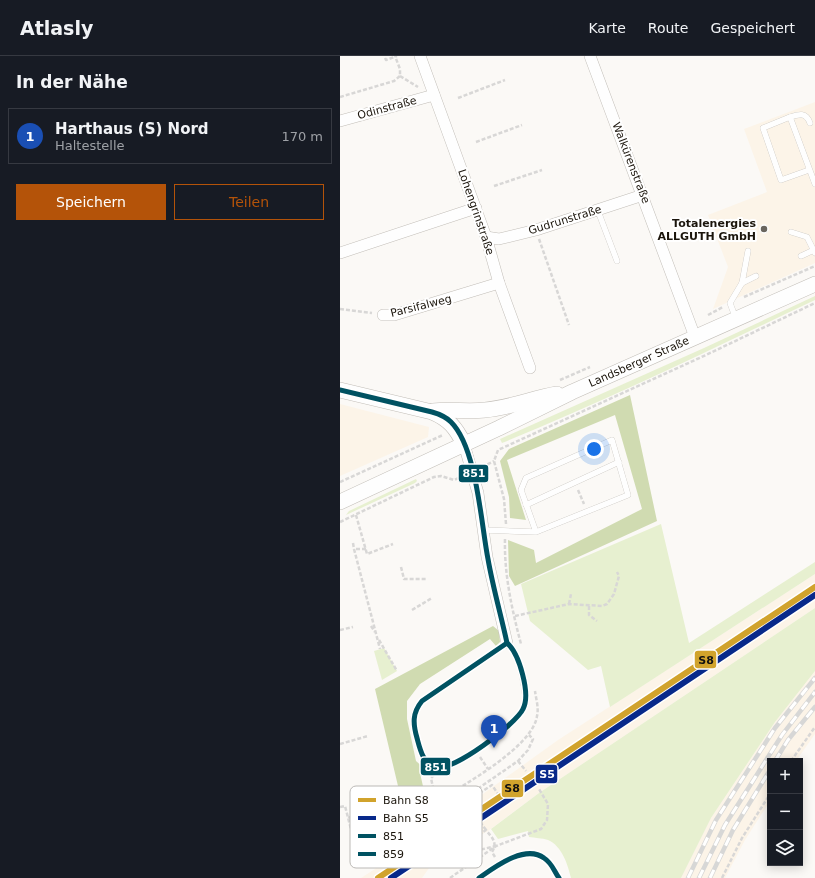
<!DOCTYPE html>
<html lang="de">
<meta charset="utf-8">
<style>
:root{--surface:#171b24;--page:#20242c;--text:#f1f3f6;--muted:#9ea1a6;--line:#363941;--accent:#b45309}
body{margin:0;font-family:"DejaVu Sans",sans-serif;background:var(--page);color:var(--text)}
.controls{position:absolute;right:12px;bottom:12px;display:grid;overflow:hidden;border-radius:0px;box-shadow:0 2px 10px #0003}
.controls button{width:36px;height:36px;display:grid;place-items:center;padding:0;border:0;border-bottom:1px solid var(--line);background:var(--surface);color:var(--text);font:20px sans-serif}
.you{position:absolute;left:254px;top:393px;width:14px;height:14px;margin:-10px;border:3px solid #fff;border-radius:50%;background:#1a73e8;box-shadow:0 0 0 6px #1a73e833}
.badge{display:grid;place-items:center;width:26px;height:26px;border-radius:50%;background:var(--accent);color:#fff;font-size:13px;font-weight:700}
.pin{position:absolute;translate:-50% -33px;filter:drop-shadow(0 1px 2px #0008)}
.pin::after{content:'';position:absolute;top:21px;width:14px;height:12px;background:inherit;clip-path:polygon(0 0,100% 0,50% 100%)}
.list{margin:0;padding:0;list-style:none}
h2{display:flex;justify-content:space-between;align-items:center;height:52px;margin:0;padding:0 16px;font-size:17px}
h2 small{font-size:13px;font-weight:400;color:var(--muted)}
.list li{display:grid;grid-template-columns:26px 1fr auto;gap:12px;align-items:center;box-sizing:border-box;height:56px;margin:0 8px 8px;padding:0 8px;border:1px solid var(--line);border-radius:0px}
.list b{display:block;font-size:15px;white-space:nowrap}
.list p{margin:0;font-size:13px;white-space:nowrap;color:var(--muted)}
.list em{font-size:13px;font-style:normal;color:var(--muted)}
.actions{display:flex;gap:8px;padding:12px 16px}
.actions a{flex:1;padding:9px 0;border:1px solid var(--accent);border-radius:0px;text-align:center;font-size:14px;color:var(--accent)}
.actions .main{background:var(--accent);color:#fff}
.icon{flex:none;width:22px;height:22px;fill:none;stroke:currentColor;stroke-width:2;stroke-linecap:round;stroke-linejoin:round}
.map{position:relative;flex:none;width:475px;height:822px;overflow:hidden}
header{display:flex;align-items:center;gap:24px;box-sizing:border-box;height:56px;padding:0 20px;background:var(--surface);border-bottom:1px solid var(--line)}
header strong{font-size:19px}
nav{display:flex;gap:22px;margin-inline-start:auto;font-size:14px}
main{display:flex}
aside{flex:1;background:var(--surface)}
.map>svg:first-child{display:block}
.built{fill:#fcf4e8}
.green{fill:#e7f0d0}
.forest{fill:#d0dbb1}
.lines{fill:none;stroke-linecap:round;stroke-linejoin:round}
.lane-casing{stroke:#c2beb8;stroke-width:6}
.street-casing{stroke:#c2beb8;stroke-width:12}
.secondary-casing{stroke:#c2beb8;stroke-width:16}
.path{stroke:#d8d7d6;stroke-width:2.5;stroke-dasharray:4 2;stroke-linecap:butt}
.lane{stroke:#fefefe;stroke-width:5.5}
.street{stroke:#fefefe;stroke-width:11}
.secondary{stroke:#fefefe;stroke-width:15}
.rail-casing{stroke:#d7d7d6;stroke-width:4.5}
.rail{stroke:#fff;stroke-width:3;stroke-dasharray:9;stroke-linecap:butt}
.bus-1-casing{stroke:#fff;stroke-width:8}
.bus-2-casing{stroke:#fff;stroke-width:8}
.bus-1{stroke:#005262;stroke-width:5}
.bus-2{stroke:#005262;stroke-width:5}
.rail-1-casing{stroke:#fff;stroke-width:9}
.rail-2-casing{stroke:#fff;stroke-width:9}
.rail-1{stroke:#d1a32c;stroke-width:6}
.rail-2{stroke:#08298a;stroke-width:6}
.poi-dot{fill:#69655e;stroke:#fff;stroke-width:1.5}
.labels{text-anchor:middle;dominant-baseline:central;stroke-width:4;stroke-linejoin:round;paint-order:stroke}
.street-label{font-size:11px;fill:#1b150c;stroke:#fff}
.poi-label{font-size:11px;font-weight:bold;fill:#1b150c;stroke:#fff;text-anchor:end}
.key{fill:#fff;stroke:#bbb9b6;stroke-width:1}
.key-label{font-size:11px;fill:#1b150c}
.line-badge{stroke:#fff;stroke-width:1.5}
.badge-label{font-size:11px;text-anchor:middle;font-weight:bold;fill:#fff}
.pale-badge-label{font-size:11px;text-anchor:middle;font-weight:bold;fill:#111}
</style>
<header>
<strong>Atlasly</strong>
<nav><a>Karte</a><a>Route</a><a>Gespeichert</a></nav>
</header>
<main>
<aside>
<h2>In der Nähe<small></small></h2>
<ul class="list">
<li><span class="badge" style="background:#1a4fb4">1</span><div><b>Harthaus (S) Nord</b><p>Haltestelle</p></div><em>170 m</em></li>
</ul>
<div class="actions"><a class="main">Speichern</a><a>Teilen</a></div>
</aside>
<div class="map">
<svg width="475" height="822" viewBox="0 0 475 822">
<rect width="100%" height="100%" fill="#fbf9f6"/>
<g class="built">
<path d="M475 46V207L373 253 388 211 368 159 427 136 404 73Z"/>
<path d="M0 348 89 371 88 381 0 420Z"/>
<path d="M475 518V552L199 737 148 775 94 805 82 822H21L72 789 218 684Z"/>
<path d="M475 615V678L456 705H430V745L405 784 385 822H341L371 762 435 666Z"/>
</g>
<g class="green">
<path d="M475 240V244C372 293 268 344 162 387L160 383 364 292Z"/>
<path d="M76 423 77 425 75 427 6 459 9 455Z"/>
<path d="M321 468 349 587 475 506V518L270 651 261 610 248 614 190 565 181 528Z"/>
<path d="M475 552V615L435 666 371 762 341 822H231C228 809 222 790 208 784 202 782 195 782 189 781L188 775 158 783 151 773 199 737Z"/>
<path d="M44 592 57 615 42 624 34 595Z"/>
</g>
<g class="forest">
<path d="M290 339 317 465 175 530 169 520 168 484 194 494 196 507 302 453 275 359 167 404 186 464 170 462 169 441 160 405 169 393Z"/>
<path d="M153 570 159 575 160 586 156 590 150 583 80 628 67 645V663L76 705 87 715 80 717 87 748 95 746 99 755 76 772 78 779 72 789 35 633Z"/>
</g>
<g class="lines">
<g class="lane-casing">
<g id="lane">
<path d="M450 61C459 58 466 56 470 67"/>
<path d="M469 114 441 124 423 72 450 61 475 128"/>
<path d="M258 155 277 205"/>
<path d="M451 176 467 181 475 197"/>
<path d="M461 200 474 194"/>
<path d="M402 227 416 220"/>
<path d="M396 263 390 247 402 227 408 195"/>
<path d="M186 449 279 406"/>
<path d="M144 474 196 476 288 439 272 384 186 422 181 434 196 476"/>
<path d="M167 587C169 589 172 591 173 593 180 603 188 642 184 652 179 666 111 715 98 712 82 708 80 692 76 679 72 665 72 656 82 645Z"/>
<path d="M139 822C157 810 192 783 211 808 214 812 216 818 219 822"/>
</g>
</g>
<g class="street-casing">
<g id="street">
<path d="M80 0 146 181 159 227 190 312"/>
<path d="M250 0 355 281"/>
<path d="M0 65 94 39"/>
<path d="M146 181 159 183 196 174 303 139"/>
<path d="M0 197 136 152"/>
<path d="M43 259H54L159 227"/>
<path d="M124 388 138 437 147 501 167 587"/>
</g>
</g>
<g class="secondary-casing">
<g id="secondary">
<path d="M0 334 92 356C109 363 116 372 124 388"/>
<path d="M93 355C111 353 128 356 145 354 170 352 193 342 217 338"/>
<path d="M0 446 159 372 232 336 475 228"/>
</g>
</g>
<g class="path">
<path d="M45 2 46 4 57 0"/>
<path d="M60 20 78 31"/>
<path d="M0 41 54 25 60 20V13L55 0"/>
<path d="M118 42 165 24"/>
<path d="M136 86 182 69"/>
<path d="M154 130 202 114"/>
<path d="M199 183 229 269"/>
<path d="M404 241 475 210"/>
<path d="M0 253 32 257"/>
<path d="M368 259 383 251"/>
<path d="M220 324 250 311"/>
<path d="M142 411 154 405"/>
<path d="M0 426 103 379"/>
<path d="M238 434 244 448"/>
<path d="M16 459 27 498 53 488"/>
<path d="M0 466 94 421 101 420 114 424 123 420"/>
<path d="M166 468 164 443 154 405 158 394 366 299 475 247"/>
<path d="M165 483C164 518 172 554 181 588"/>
<path d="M13 487 14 493"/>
<path d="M26 493H14L40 593"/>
<path d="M61 511 64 523H87"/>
<path d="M229 548 231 538"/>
<path d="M249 550V559L257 565"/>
<path d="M72 554 92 542"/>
<path d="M175 560 229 548 262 550 267 548 274 538 279 520 277 516"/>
<path d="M31 570 35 576"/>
<path d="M0 574 13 571"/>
<path d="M39 584 57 615"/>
<path d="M0 688 28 680"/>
<path d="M140 701 148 713"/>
<path d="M178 705 186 715"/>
<path d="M451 705 475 671"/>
<path d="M94 719 91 722 96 746C122 730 193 691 197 660 199 652 196 643 195 635"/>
<path d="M124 729 132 742 152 729 158 738"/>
<path d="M96 746 102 757"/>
<path d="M0 751 5 750 14 785 21 784"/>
<path d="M134 755 127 746 80 777 78 774 178 705 188 694 193 683 189 679"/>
<path d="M8 761 16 763 35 759 38 773"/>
<path d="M16 763 21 784 27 787 53 781 48 760"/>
<path d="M140 766 146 774"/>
<path d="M155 801 152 796C158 786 152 782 146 774L98 805 102 811 139 794 156 790"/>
<path d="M110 822 156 790 201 773 207 764 208 748 199 733"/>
<path d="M382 822 402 782 430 738"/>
</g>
<use href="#lane" class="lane"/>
<use href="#street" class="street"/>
<use href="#secondary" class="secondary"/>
<g class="rail-casing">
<g id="rail">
<path d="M435 705 448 684 475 651"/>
<path d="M348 822 376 764 435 672 475 622"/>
<path d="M359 822 385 769 442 679 475 636"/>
<path d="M370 822 393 774 430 714"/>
</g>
</g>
<use href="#rail" class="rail"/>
<g class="bus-1-casing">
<g id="bus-1">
<path d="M0 334 92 356C99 358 106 361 111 366 137 392 141 468 148 503 153 532 161 559 167 587"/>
<path d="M167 587C179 597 191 638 183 653 176 668 113 716 96 711 83 708 80 693 77 682 73 668 72 657 82 645Z"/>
</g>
</g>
<g class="bus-2-casing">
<path id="bus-2" d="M139 822C155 811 185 788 204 802 212 807 214 815 219 822"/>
</g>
<use href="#bus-1" class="bus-1"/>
<use href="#bus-2" class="bus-2"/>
<g class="rail-1-casing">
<path id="rail-1" d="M38 822 475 531"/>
</g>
<g class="rail-2-casing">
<path id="rail-2" d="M51 822 475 539"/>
</g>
<use href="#rail-1" class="rail-1"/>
<use href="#rail-2" class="rail-2"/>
</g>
<circle class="poi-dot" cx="424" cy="173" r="4"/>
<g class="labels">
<g class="street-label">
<text transform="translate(47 52) rotate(-15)">Odinstraße</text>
<text transform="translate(291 107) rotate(69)">Walkürenstraße</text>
<text transform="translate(136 156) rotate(71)">Lohengrinstraße</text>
<text transform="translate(225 164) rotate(-17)">Gudrunstraße</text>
<text transform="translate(81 250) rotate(-14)">Parsifalweg</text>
<text transform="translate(299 306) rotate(-24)">Landsberger Straße</text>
</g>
<g class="poi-label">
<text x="416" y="167">Totalenergies<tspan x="416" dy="13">ALLGUTH GmbH</tspan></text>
</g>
</g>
<rect x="10" y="730" width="132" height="82" rx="6" class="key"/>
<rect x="18" y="742" width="18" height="4" fill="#d1a32c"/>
<rect x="18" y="760" width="18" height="4" fill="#08298a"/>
<rect x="18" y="778" width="18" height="4" fill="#005262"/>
<rect x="18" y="796" width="18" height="4" fill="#005262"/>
<g class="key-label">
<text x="43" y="748">Bahn S8</text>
<text x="43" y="766">Bahn S5</text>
<text x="43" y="784">851</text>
<text x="43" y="802">859</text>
</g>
<g class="line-badge">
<rect x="118" y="408" width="31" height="19" rx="4" fill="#005262"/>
<rect x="354" y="594" width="23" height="19" rx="4" fill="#d1a32c"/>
<rect x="80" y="701" width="31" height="19" rx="4" fill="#005262"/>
<rect x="195" y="708" width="23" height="20" rx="4" fill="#08298a"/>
<rect x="161" y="723" width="23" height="19" rx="4" fill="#d1a32c"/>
</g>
<g class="badge-label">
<text x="134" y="421">851</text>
<text x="96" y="715">851</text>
<text x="207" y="722">S5</text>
</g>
<g class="pale-badge-label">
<text x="366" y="608">S8</text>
<text x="172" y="736">S8</text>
</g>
</svg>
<div class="controls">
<button>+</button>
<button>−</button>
<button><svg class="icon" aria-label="layers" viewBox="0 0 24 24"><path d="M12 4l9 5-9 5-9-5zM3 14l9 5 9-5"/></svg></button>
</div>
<div class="you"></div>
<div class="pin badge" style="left:154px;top:692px;background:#1a4fb4">1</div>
</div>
</main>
